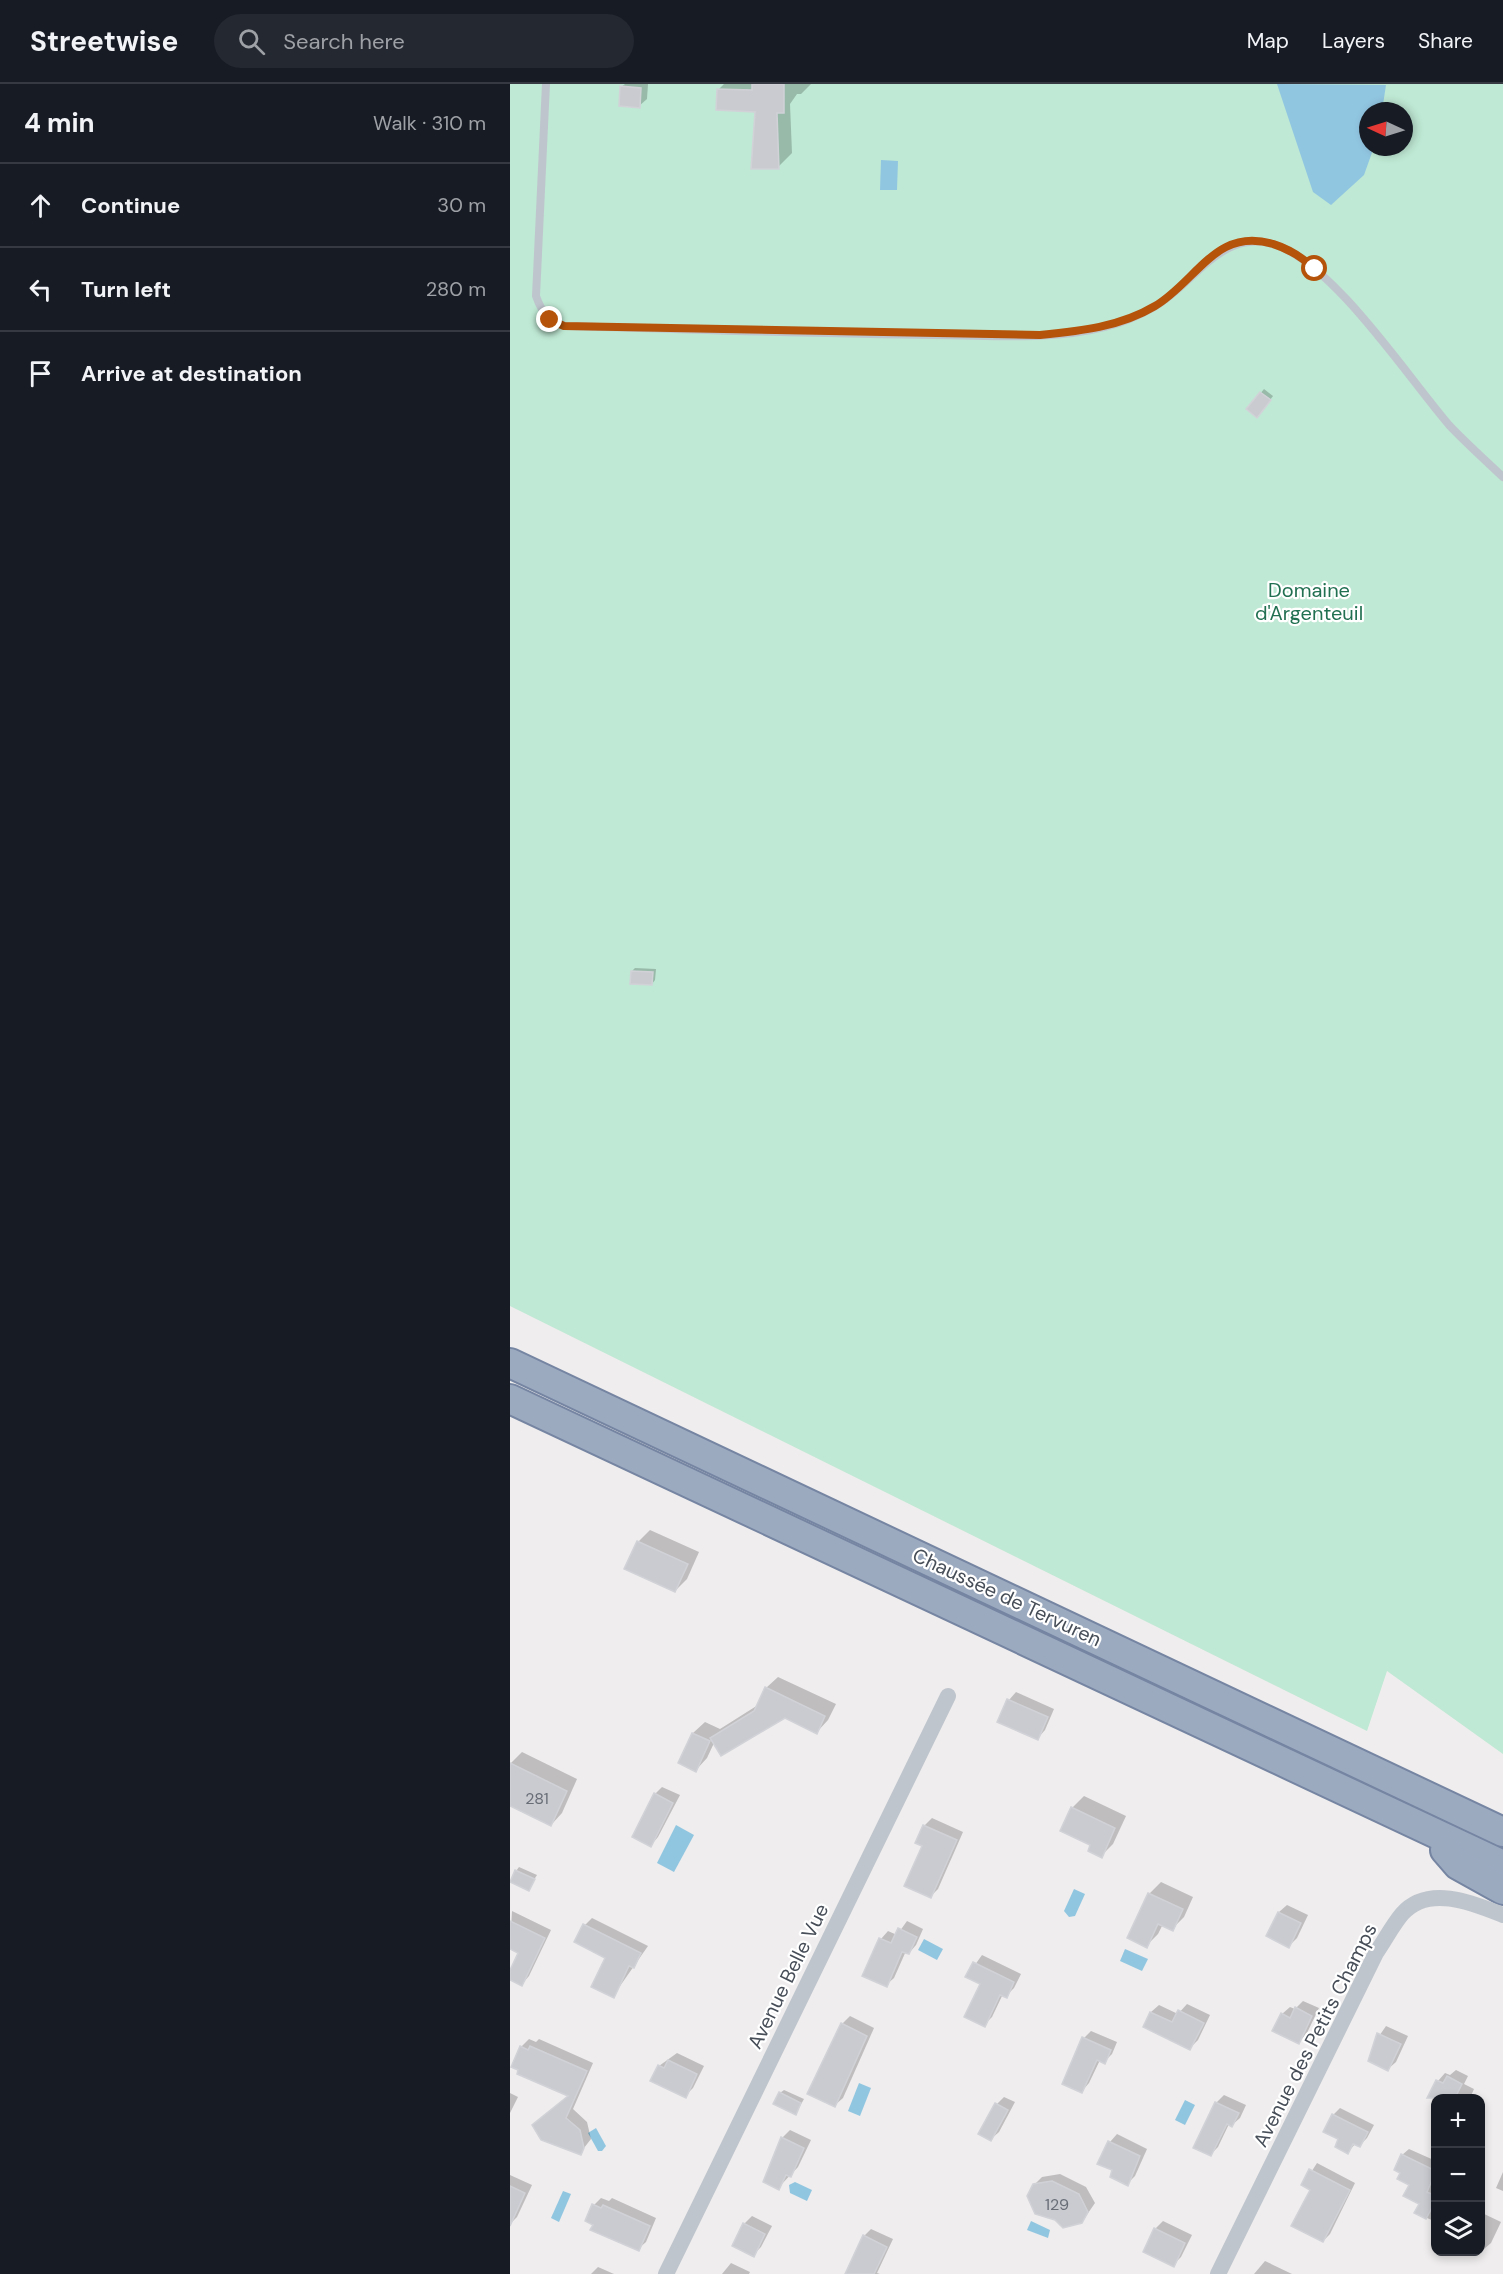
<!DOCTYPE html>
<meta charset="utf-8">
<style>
:root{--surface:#171b24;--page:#242831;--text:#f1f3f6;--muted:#9ea1a6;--line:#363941}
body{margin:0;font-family:"DM Sans",sans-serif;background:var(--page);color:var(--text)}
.controls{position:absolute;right:18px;bottom:18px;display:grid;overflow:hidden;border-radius:12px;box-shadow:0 3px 9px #0003}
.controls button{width:54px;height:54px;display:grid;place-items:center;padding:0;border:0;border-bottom:2px solid var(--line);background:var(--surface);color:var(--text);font:30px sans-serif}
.compass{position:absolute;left:849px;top:18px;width:54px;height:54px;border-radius:50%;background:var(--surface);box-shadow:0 3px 9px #0003;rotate:274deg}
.stop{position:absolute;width:18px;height:18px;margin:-14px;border:4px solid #b45309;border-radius:50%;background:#fff}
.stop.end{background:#b45309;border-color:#fff;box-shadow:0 2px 6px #0008}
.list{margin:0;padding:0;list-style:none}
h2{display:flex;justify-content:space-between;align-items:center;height:78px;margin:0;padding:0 24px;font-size:26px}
h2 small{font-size:20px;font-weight:400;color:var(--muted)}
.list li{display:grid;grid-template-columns:39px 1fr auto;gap:18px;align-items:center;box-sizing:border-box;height:84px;padding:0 24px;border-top:2px solid var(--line)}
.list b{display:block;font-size:22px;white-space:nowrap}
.list em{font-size:20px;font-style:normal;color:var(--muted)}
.icon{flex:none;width:33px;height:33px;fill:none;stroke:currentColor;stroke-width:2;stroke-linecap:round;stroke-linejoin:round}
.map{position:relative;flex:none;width:993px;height:2190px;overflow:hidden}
header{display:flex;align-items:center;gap:36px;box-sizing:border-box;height:84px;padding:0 30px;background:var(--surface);border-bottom:2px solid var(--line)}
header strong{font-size:28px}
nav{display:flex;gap:33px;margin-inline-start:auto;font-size:21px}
.search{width:420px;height:54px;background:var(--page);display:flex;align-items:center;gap:15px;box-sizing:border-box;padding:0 21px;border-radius:33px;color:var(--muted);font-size:22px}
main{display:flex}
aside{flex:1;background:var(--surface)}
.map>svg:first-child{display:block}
.green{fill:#bfe9d4;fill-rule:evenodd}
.water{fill:#91c6e1}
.shadow{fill:#0003}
.building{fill:#cacbd1;stroke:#d1d2d8;stroke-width:1.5}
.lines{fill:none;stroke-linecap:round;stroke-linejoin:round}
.trunk-casing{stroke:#7585a2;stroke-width:32}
.service{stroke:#bfc5cd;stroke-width:8}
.minor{stroke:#bfc5cd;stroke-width:16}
.trunk{stroke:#9caac0;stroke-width:28}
.route{stroke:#b45309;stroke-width:8}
.labels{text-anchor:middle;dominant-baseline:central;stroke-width:4.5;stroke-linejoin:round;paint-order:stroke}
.number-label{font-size:16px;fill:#686d76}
.park-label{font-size:20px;fill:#217052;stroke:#fff}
.street-label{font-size:20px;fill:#474e58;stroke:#fff}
</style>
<header>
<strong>Streetwise</strong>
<div class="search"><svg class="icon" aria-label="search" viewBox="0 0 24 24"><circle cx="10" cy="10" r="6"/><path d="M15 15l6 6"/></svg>Search here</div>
<nav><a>Map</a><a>Layers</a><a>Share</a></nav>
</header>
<main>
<aside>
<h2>4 min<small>Walk · 310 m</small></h2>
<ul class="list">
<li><svg class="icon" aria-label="ahead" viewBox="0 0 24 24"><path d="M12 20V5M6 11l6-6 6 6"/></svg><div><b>Continue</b></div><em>30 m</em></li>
<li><svg class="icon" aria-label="left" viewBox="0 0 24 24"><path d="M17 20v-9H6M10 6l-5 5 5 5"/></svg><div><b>Turn left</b></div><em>280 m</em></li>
<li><svg class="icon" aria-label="arrive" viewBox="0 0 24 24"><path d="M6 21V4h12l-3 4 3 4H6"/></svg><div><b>Arrive at destination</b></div></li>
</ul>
</aside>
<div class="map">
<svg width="993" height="2190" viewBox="0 0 993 2190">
<rect width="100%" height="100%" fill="#efeded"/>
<path class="green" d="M0 0H993V1670L877 1587 857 1647 0 1222ZM858 27H894V63H858Z"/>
<g class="water">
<path d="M767 0 876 1 872 27H858V63H864L854 91 821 121 803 108Z"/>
<path d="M371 76 388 77 387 106H370Z"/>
<path d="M166 1741 184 1751 164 1788 147 1779Z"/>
<path d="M564 1805 575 1810 565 1832 559 1833 554 1827Z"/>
<path d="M414 1855 433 1865 427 1876 408 1866Z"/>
<path d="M615 1865 638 1875 632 1887 610 1877Z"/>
<path d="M349 1999 361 2004 350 2032 338 2027Z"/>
<path d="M675 2016 685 2021 675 2041 665 2036Z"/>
<path d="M86 2044 96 2062 92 2067H88L78 2049Z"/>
<path d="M285 2098 302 2106 297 2117 280 2109 279 2101Z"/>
<path d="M53 2107 61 2110 49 2138 41 2134Z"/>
<path d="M521 2137 540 2146 538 2154 517 2146Z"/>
</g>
<g class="shadow">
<path d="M115 0H138L137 15 129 22 111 3Z"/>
<path d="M214 0H301L291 10H287L280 20 282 69 268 83 247 26 208 6Z"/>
<path d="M754 305 763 312 750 329 738 325Z"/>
<path d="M125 884 146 885 145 896 142 900 122 887Z"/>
<path d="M140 1446 189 1468 177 1495 165 1507 128 1458Z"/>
<path d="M268 1593 326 1620 318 1636 307 1648 275 1633 204 1659 197 1674 186 1686 170 1679 183 1649 195 1638 210 1645 248 1621 256 1604Z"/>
<path d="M506 1608 544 1625 535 1646 528 1654 489 1637 499 1616Z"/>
<path d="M12 1668 67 1695 52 1729 41 1741 0 1720V1680Z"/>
<path d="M152 1703 170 1711 148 1753 141 1761 145 1710Z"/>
<path d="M574 1712 616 1732 603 1760 591 1772 562 1724Z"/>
<path d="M422 1734 453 1748 428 1805 421 1812 414 1762V1742Z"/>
<path d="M9 1783 27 1791 18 1805 6 1787Z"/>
<path d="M651 1798 683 1813 674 1833 662 1845 653 1840 648 1850 636 1862 639 1810Z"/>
<path d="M777 1821 798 1831 787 1854 779 1862 769 1828Z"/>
<path d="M2 1827 41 1846 19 1892 12 1900 0 1895 10 1868 0 1863Z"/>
<path d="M82 1834 138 1862 103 1912 97 1873 75 1841Z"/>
<path d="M397 1837 413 1845 406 1861 399 1869 396 1867 384 1894 376 1901 354 1891 371 1855 378 1847 387 1851Z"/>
<path d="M472 1871 511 1890 504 1904 496 1912 493 1910 482 1933 474 1941 472 1900 457 1892Z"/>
<path d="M793 1917 809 1924 796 1951 788 1958 772 1930 780 1923 785 1925Z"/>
<path d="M677 1920 700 1931 688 1956 680 1964 641 1928 649 1921 668 1930Z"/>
<path d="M340 1932 364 1944 333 2014 325 2021 332 1940Z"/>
<path d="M876 1942 898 1952 886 1978 878 1985 867 1962 863 1961Z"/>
<path d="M581 1947 607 1958 602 1970 594 1978 590 1976 579 1999 572 2007 574 1954Z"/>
<path d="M19 1955 26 1958 29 1955 83 1979 63 2025 77 2038 81 2055 70 2069 32 2034 59 2011 11 1963Z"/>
<path d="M167 1969 194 1982 183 2004 175 2012 149 1982Z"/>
<path d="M946 1986 958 1992 954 2000 964 2005 960 2014H926V2022L922 2021 925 2015 920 2012 928 1997 935 1989 940 1991Z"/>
<path d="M274 2006 294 2015 286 2029 270 2009Z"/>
<path d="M0 2009 8 2013 0 2029Z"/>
<path d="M714 2011 736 2021 730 2034 722 2041 719 2040 708 2063 700 2071 706 2019Z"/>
<path d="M494 2013 505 2018 489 2048 481 2055 487 2020Z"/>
<path d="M830 2024 864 2041 857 2054 850 2061 846 2059 838 2068 830 2055 823 2031Z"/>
<path d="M280 2046 301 2056 288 2083 268 2104 272 2054Z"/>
<path d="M607 2050 637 2065 625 2092 617 2100 604 2085 600 2058Z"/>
<path d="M899 2065 926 2077V2094L922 2101 926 2102V2138L906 2129 910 2120 892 2088V2071Z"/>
<path d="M807 2079 845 2099 820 2150 813 2157 802 2105 793 2101Z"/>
<path d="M993 2088V2107L986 2104Z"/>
<path d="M550 2090 576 2103 585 2119 572 2138 524 2101 532 2093Z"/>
<path d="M0 2091 22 2101 7 2133 0 2140Z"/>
<path d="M91 2114 99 2117 102 2114 146 2134 136 2158 128 2165 85 2140 84 2121Z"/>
<path d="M970 2128 991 2138 981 2159 974 2165 970 2163Z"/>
<path d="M242 2132 262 2142 251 2163 243 2171 234 2140Z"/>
<path d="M653 2137 682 2151 671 2173 663 2181 635 2167 645 2145Z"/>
<path d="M361 2145 383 2155 367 2189 370 2190H337L354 2152Z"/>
<path d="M755 2177 782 2190H744Z"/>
<path d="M221 2179 240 2188 239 2190H212Z"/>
<path d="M88 2183 104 2190H81Z"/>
</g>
<g class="building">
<path d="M242 0H274V29H267L269 85H241L245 28 206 26 207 5 242 6Z"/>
<path d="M110 2 131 4 130 24 109 22Z"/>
<path d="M750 308 761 316 747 334 736 325Z"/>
<path d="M121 887 143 888 142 901 120 900Z"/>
<path d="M127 1457 178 1480 165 1508 114 1485Z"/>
<path d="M255 1603 315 1632 307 1650 275 1634 211 1672 200 1654 244 1627Z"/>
<path d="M497 1615 538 1633 528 1656 487 1638Z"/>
<path d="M182 1649 200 1657 186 1688 168 1679Z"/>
<path d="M0 1679 57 1707 41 1742 0 1722Z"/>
<path d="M144 1709 163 1719 141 1763 122 1753Z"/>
<path d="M561 1723 605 1744 592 1774 578 1767 580 1761 550 1747Z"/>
<path d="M413 1741 447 1756 421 1814 394 1802 412 1762 405 1759Z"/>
<path d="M5 1786 25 1795 19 1807 0 1798Z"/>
<path d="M638 1809 673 1825 663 1847 648 1840 637 1864 617 1854Z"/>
<path d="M768 1828 791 1839 779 1864 756 1852Z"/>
<path d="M0 1837 35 1854 12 1902 0 1896V1886L8 1869 0 1865Z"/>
<path d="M73 1840 131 1869 124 1884 119 1882 104 1914 81 1903 95 1874 64 1858Z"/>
<path d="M388 1844 407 1853 399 1870 392 1868 377 1903 352 1892 369 1854 381 1859Z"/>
<path d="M463 1878 504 1898 497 1914 490 1911 475 1943 454 1933 470 1900 455 1893Z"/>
<path d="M785 1923 802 1932 789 1960 762 1947 771 1929 780 1934Z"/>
<path d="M668 1926 694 1939 680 1966 633 1943 640 1928 662 1938Z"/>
<path d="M331 1939 357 1952 325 2023 297 2010Z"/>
<path d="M867 1949 891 1960 878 1987 858 1977Z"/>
<path d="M572 1953 601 1966 595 1980 587 1976 572 2009 552 2000Z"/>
<path d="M10 1962 18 1966 20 1962 77 1987 56 2034 70 2046 74 2064 71 2071 31 2056 22 2041 58 2012 7 1990 8 1986 1 1983Z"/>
<path d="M158 1976 187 1990 176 2014 140 1997 148 1981 154 1984Z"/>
<path d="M937 1992 952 2000 945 2014H917L926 1996 933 1999Z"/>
<path d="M269 2008 291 2019 286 2031 263 2020Z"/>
<path d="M705 2018 729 2029 722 2043 717 2040 701 2072 683 2064Z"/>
<path d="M485 2019 498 2026 481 2057 468 2050Z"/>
<path d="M822 2030 858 2048 850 2063 843 2060 838 2070 825 2063 828 2055 813 2048Z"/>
<path d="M271 2053 294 2064 281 2093 276 2091 269 2106 253 2098Z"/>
<path d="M598 2057 630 2072 618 2102 600 2093 602 2086 587 2080Z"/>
<path d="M891 2070 926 2087 917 2108 926 2112V2116L916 2135 904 2129 909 2120 893 2112 899 2101 887 2095 890 2089 884 2086Z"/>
<path d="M799 2085 840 2106 813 2158 781 2142 800 2106 791 2101Z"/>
<path d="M542 2097 569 2110 578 2128 572 2139 553 2144 545 2136 525 2130 517 2112 523 2100Z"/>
<path d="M0 2102 15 2109 0 2142Z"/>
<path d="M82 2120 91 2124 93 2121 140 2142 129 2167 80 2146 83 2141 75 2137Z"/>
<path d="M233 2139 255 2150 244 2173 222 2162Z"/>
<path d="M644 2144 675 2159 664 2183 633 2168Z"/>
<path d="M353 2151 377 2163 364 2190H335Z"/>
</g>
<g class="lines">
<g class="trunk-casing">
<g id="trunk">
<path d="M0 1279 993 1748"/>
<path d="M0 1315 993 1781"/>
<path d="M935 1766 948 1781 993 1806"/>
</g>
</g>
<path class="service" d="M36 0 26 212C32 229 38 235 54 242 177 245 301 250 424 251 480 251 541 257 595 243 611 239 630 231 644 223 686 199 711 143 766 161 824 181 897 292 939 341 956 359 975 376 993 393"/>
<g class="minor">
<path d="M156 2190 438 1612"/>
<path d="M708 2190 866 1869C875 1856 882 1842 892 1830 918 1800 963 1819 993 1831"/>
</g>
<use href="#trunk" class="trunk"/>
</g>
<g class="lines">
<path class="route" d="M40 236 54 242 530 251C570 247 610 243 645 222 670 208 692 175 716 163 747 147 782 164 805 185"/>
</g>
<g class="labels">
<g class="number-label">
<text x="27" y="1714">281</text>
<text x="547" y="2120">129</text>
</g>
<g class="park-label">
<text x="799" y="506">Domaine<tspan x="799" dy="23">d'Argenteuil</tspan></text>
</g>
<g class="street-label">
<text transform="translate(497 1513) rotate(25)">Chaussée de Tervuren</text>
<text transform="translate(278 1892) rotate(-64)">Avenue Belle Vue</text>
<text transform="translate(805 1951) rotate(-63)">Avenue des Petits Champs</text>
</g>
</g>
</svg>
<div class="controls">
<button>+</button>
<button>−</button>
<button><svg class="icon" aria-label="layers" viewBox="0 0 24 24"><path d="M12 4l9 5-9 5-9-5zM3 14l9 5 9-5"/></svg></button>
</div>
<svg class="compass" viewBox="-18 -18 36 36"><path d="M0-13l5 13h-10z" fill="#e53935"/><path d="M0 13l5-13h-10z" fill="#9ea1a6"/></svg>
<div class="stop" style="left:805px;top:185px"></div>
<div class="stop end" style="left:40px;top:236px"></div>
</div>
</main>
